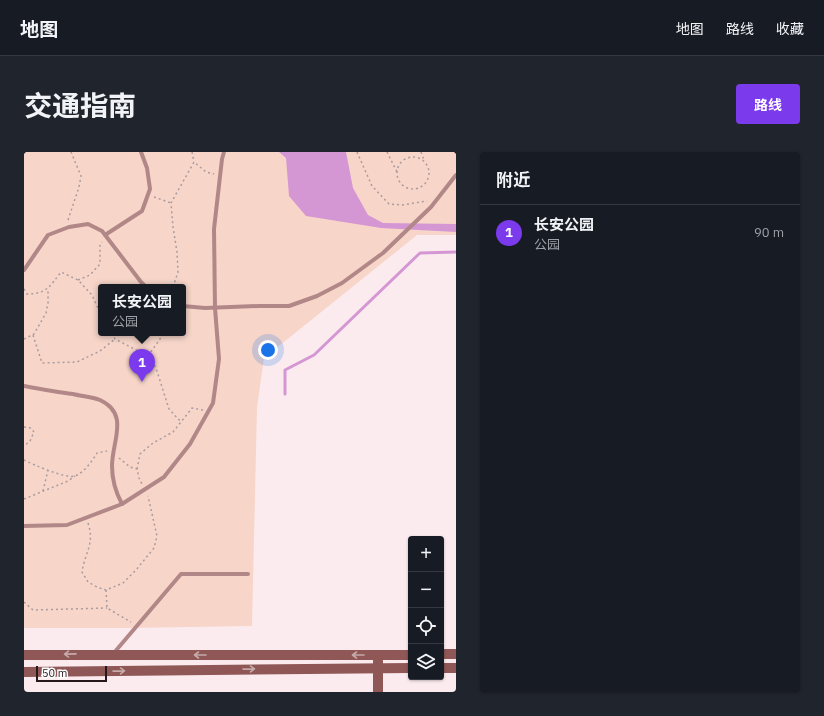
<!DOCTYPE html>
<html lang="zh">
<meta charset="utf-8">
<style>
:root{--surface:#171b24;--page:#20242c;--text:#f1f3f6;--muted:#9ea1a6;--line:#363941;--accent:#7c3aed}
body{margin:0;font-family:"IBM Plex Sans","Noto Sans SC",sans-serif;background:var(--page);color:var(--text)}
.controls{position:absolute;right:12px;bottom:12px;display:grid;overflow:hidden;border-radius:4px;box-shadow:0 1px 3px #0004}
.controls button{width:36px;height:36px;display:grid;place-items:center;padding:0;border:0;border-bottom:1px solid var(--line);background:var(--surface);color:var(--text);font:20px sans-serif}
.scale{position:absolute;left:12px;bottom:10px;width:71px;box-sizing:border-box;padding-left:4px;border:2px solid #25171b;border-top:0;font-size:11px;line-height:14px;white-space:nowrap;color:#25171b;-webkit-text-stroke:3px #fdfdfd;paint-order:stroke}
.you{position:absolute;left:244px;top:198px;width:14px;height:14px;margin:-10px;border:3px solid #fff;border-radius:50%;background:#1a73e8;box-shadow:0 0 0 6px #1a73e833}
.badge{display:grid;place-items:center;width:26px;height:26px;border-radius:50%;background:var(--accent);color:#fff;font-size:13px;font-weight:700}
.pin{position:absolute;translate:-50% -33px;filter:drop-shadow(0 1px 2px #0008)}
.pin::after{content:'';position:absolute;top:21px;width:14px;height:12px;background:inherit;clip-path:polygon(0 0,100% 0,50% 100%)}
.popup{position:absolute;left:74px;top:132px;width:88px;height:52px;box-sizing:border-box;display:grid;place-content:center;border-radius:4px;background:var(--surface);filter:drop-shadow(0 1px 3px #0005);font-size:13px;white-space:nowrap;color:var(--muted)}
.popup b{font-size:15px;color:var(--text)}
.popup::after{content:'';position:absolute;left:50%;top:100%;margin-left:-8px;border:8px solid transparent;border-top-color:var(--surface)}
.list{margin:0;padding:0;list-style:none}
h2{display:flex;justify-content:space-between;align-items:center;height:52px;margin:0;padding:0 16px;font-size:17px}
h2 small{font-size:13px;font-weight:400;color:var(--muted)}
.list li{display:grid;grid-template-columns:26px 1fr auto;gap:12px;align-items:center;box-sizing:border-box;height:56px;padding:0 16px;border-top:1px solid var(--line)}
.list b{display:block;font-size:15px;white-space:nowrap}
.list p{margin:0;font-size:13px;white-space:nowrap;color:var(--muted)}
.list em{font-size:13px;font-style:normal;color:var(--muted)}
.icon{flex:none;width:22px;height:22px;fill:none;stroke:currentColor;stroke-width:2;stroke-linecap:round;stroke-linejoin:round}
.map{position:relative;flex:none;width:432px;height:540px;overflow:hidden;border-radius:4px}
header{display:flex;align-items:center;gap:24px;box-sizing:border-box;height:56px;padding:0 20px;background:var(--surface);border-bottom:1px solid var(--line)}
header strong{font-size:19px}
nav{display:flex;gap:22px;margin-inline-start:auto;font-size:14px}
.intro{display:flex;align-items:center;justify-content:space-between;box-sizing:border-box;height:96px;padding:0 24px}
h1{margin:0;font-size:28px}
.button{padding:10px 18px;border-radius:4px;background:var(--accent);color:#fff;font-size:14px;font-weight:700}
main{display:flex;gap:24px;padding:0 24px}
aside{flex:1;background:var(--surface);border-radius:4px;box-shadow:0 1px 3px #0004}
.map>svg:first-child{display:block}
.green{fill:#f7d5c9;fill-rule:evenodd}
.water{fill:#d597d4}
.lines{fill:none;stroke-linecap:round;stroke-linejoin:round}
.stream{stroke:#d597d4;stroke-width:3}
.path{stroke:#aa9b9e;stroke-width:1.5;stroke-dasharray:2 3;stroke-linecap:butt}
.lane{stroke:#b18887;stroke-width:4}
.secondary{stroke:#8f5756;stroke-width:10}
.oneway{stroke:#c6aaaa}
</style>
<header>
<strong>地图</strong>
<nav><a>地图</a><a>路线</a><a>收藏</a></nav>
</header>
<div class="intro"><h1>交通指南</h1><a class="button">路线</a></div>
<main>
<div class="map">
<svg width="432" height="540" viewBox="0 0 432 540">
<rect width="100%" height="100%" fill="#fbebee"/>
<path class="green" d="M0 0H432V83H393L240 206 233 255 228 474 100 476H0ZM77 135H159V181H77Z"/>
<path class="water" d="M255 0H322L329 36 344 63 359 71 432 72V80L357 76 282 64 265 44 262 6Z"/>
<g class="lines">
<path class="stream" d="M261 242V218L290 203 396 101 432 100"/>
<g class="path">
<path d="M168 0 170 10"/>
<path d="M333 0 348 34 365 52 378 53 403 49"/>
<path d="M363 0 373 20"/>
<path d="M397 0 400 8"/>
<circle cx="389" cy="21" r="16"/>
<path d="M130 45 147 51"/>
<path d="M44 68 55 35 57 24 47 0"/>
<path d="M54 128 66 123 76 112V93L78 90"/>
<path d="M149 135 154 120 153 100 149 75 147 51 170 10 182 20 190 22"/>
<path d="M0 137 3 142C23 142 26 134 37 120L54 128 68 143 77 163"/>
<path d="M88 181 91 187 124 204 132 216 145 257 157 270"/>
<path d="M9 183 18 211 53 210 76 199 91 187"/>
<path d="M0 187 10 182 22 161 24 151V138"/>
<path d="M124 204 136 187 138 181"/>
<path d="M0 275 7 276 10 280 6 289 0 294"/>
<path d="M95 306 106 315 113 317 115 326 118 332"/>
<path d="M0 308C10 313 42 327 51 324 61 320 68 309 73 301L83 299"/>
<path d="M113 317 116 302 129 291 149 280 168 256 179 258"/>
<path d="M19 339 24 318"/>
<path d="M0 347 44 329 51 324"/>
<path d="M64 371C71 392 61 400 58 420L64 430 73 435 82 438 99 431 112 418 130 396 133 384 124 344"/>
<path d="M82 438 83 456 107 470"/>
<path d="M0 450 9 458 83 456"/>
</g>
<g class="lane">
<path d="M81 83 118 59 126 37 123 16 117 0"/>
<path d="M0 118 24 83 45 75 64 72 78 79 117 130 122 135"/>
<path d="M159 154 181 156 235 154H265L293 144 318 131 359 101 407 55 432 23"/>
<path d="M0 234C16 237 32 240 49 242 57 244 68 245 76 248 106 262 88 289 88 314 88 327 91 339 98 352"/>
<path d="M0 374 43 373 98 352 140 325 166 292 189 251 195 207 191 156 190 77 198 7 200 0"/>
<path d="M89 502 157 422H224"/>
</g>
<g class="secondary">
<path d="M417 502H432"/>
<path d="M0 503H387"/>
<path d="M354 509V540"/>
<path d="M417 516H432"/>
<path d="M0 520 387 516"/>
</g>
</g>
<defs><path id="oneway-shaft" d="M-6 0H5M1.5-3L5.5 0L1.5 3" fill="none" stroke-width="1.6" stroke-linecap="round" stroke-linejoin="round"/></defs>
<g class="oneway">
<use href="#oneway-shaft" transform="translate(46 502) rotate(179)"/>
<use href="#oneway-shaft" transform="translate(176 503) rotate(-180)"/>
<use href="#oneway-shaft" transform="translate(334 503) rotate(180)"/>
<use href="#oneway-shaft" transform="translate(225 517) rotate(-1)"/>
<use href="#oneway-shaft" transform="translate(95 519) rotate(-1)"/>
</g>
</svg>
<div class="controls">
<button>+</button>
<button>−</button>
<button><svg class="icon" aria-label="locate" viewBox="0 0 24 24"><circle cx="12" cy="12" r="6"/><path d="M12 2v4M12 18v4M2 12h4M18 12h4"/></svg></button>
<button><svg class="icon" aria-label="layers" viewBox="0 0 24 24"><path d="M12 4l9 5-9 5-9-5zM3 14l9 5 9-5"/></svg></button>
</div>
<div class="scale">50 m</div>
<div class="you"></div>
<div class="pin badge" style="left:118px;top:230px">1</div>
<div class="popup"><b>长安公园</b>公园</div>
</div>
<aside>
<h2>附近<small></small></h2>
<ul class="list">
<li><span class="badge">1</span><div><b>长安公园</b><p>公园</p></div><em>90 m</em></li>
</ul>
</aside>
</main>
